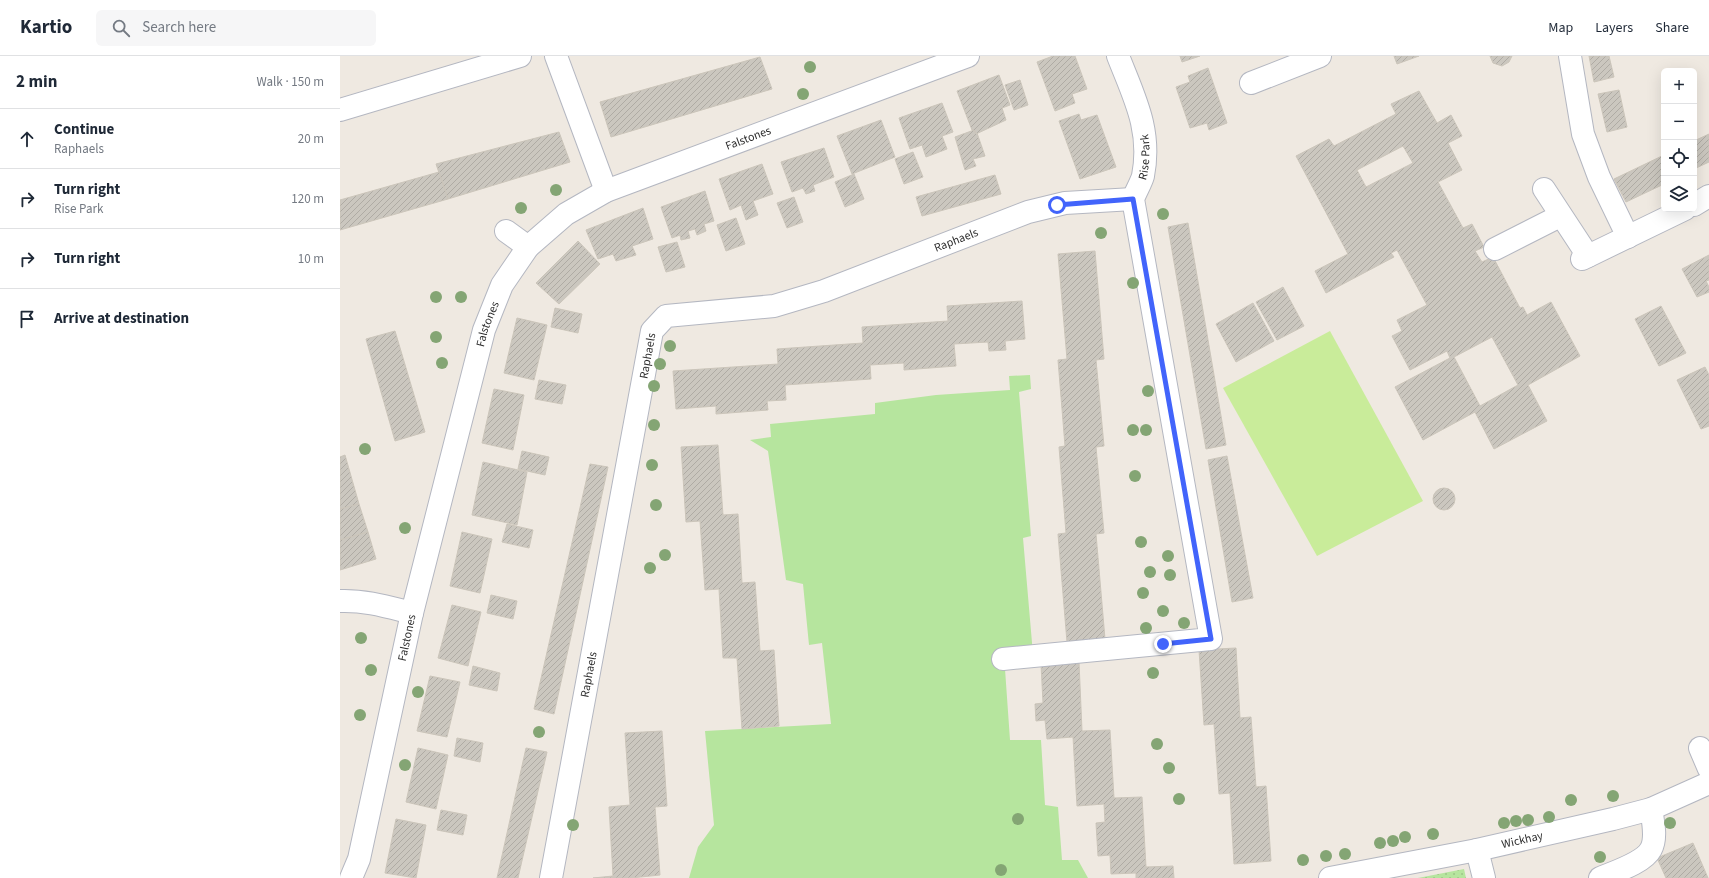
<!DOCTYPE html>
<meta charset="utf-8">
<style>
:root{--surface:#fff;--page:#f6f6f7;--text:#1f2937;--muted:#747a83;--line:#e0e1e3}
body{margin:0;font-family:"Source Sans 3",sans-serif;background:var(--page);color:var(--text)}
.controls{position:absolute;right:12px;top:12px;display:grid;overflow:hidden;border-radius:6px;box-shadow:0 4px 16px #0002}
.controls button{width:36px;height:36px;display:grid;place-items:center;padding:0;border:0;border-bottom:1px solid var(--line);background:var(--surface);color:var(--text);font:20px sans-serif}
.stop{position:absolute;width:12px;height:12px;margin:-9px;border:3px solid #4264fb;border-radius:50%;background:#fff}
.stop.end{background:#4264fb;border-color:#fff;box-shadow:0 1px 4px #0008}
.list{margin:0;padding:0;list-style:none}
h2{display:flex;justify-content:space-between;align-items:center;height:52px;margin:0;padding:0 16px;font-size:17px}
h2 small{font-size:13px;font-weight:400;color:var(--muted)}
.list li{display:grid;grid-template-columns:26px 1fr auto;gap:12px;align-items:center;box-sizing:border-box;height:60px;padding:0 16px;border-top:1px solid var(--line)}
.list b{display:block;font-size:15px;white-space:nowrap}
.list p{margin:0;font-size:13px;white-space:nowrap;color:var(--muted)}
.list em{font-size:13px;font-style:normal;color:var(--muted)}
.icon{flex:none;width:22px;height:22px;fill:none;stroke:currentColor;stroke-width:2;stroke-linecap:round;stroke-linejoin:round}
.map{position:relative;flex:none;width:1369px;height:822px;overflow:hidden}
header{display:flex;align-items:center;gap:24px;box-sizing:border-box;height:56px;padding:0 20px;background:var(--surface);border-bottom:1px solid var(--line)}
header strong{font-size:19px}
nav{display:flex;gap:22px;margin-inline-start:auto;font-size:14px}
.search{width:280px;height:36px;background:var(--page);display:flex;align-items:center;gap:10px;box-sizing:border-box;padding:0 14px;border-radius:6px;color:var(--muted);font-size:15px}
main{display:flex}
aside{flex:1;background:var(--surface)}
.map>svg:first-child{display:block}
.grass{fill:url(#grass-dots)}
.park{fill:#b6e59e}
.pitch{fill:#c9ec9a}
.building{fill:url(#building-hatch);stroke:#cbc5ba;fill-rule:evenodd}
.lines{fill:none;stroke-linecap:round;stroke-linejoin:round}
.minor-casing{stroke:#b4b7c1;stroke-width:24}
.minor{stroke:#fff;stroke-width:22}
.tree{fill:#84a574}
.route{stroke:#4264fb;stroke-width:5}
.labels{text-anchor:middle;dominant-baseline:central;stroke-width:3.5;stroke-linejoin:round;paint-order:stroke}
.street-label{font-size:12px;fill:#2e2e2e;stroke:#fff}
</style>
<header>
<strong>Kartio</strong>
<div class="search"><svg class="icon" aria-label="search" viewBox="0 0 24 24"><circle cx="10" cy="10" r="6"/><path d="M15 15l6 6"/></svg>Search here</div>
<nav><a>Map</a><a>Layers</a><a>Share</a></nav>
</header>
<main>
<aside>
<h2>2 min<small>Walk · 150 m</small></h2>
<ul class="list">
<li><svg class="icon" aria-label="ahead" viewBox="0 0 24 24"><path d="M12 20V5M6 11l6-6 6 6"/></svg><div><b>Continue</b><p>Raphaels</p></div><em>20 m</em></li>
<li><svg class="icon" aria-label="right" viewBox="0 0 24 24"><path d="M7 20v-9h11M14 6l5 5-5 5"/></svg><div><b>Turn right</b><p>Rise Park</p></div><em>120 m</em></li>
<li><svg class="icon" aria-label="right" viewBox="0 0 24 24"><path d="M7 20v-9h11M14 6l5 5-5 5"/></svg><div><b>Turn right</b></div><em>10 m</em></li>
<li><svg class="icon" aria-label="arrive" viewBox="0 0 24 24"><path d="M6 21V4h12l-3 4 3 4H6"/></svg><div><b>Arrive at destination</b></div></li>
</ul>
</aside>
<div class="map">
<svg width="1369" height="822" viewBox="0 0 1369 822">
<defs>
<pattern id="grass-dots" width="8" height="8" patternUnits="userSpaceOnUse"><rect width="8" height="8" fill="#b6e59e"/><path d="M2 2h.1M6 6h.1" fill="none" stroke="#9dc588" stroke-width="1.8" stroke-linecap="round"/></pattern>
<pattern id="building-hatch" width="6" height="6" patternUnits="userSpaceOnUse"><rect width="6" height="6" fill="#cbc7bf"/><path d="M-1 1l2-2M0 6l6-6M5 7l2-2" fill="none" stroke="#afaba4"/></pattern>
</defs>
<rect width="100%" height="100%" fill="#efe9e1"/>
<path class="grass" d="M1124 813 1126 822H1078Z"/>
<path class="park" d="M690 319 691 333 679 336 691 480 683 482 694 610 665 613 670 684H701L705 749 718 751 722 804H738L748 822H349L358 791 374 769 365 675 491 668 482 587 469 589 463 528 446 524 428 395 410 384 431 381 430 368 535 358V347L596 339 670 334 669 320Z"/>
<path class="pitch" d="M990 275 1083 445 977 500 883 332Z"/>
<g class="building">
<path d="M713 0H735L747 33 732 38 735 47 715 55 697 6Z"/>
<path d="M840 0H860L842 6Z"/>
<path d="M1054 0H1079L1057 8Z"/>
<path d="M1150 0H1172L1169 6 1162 10 1153 7Z"/>
<path d="M1249 0H1269L1274 21 1254 26Z"/>
<path d="M420 1 432 33 271 81 260 46Z"/>
<path d="M868 12 887 67 869 74 867 67 850 72 836 31 850 26 848 20Z"/>
<path d="M659 19 670 49 662 52 666 64 636 78 634 74H632L617 35Z"/>
<path d="M680 24 688 49 674 54 665 29Z"/>
<path d="M1279 34 1287 71 1267 76 1258 38Z"/>
<path d="M1079 35 1097 67 1111 59 1122 80 1108 87 1122 114 1098 126 1123 172 1132 168 1144 191 1135 195 1142 206 1153 201 1180 252 1183 251 1187 259 1211 246 1240 300 1188 329 1207 365 1154 393 1135 356 1083 384 1055 331 1110 302 1107 295 1070 314 1052 280 1062 275 1057 264 1087 249 1057 194 1051 197 1054 201 986 237 975 215 1008 198 956 100 989 83 994 90 1056 58 1051 48ZM1063 90 1073 107 1026 131 1017 114ZM1152 281 1178 329 1140 350 1114 301Z"/>
<path d="M602 47 613 76 602 80 607 93 586 101 582 89 570 93 559 62Z"/>
<path d="M739 58 741 64 757 59 776 111 740 123 719 65Z"/>
<path d="M541 64 555 101 512 118 497 80Z"/>
<path d="M634 74 636 78 637 77 645 100 633 103 636 110 625 114 615 81Z"/>
<path d="M219 76 230 106 108 143 96 108Z"/>
<path d="M1369 78V106L1354 113V85Z"/>
<path d="M484 92 494 121 473 129 475 135 466 138 463 132 452 136 441 106Z"/>
<path d="M573 96 583 121 564 128 555 103Z"/>
<path d="M1324 99V128L1286 146 1274 123Z"/>
<path d="M422 108 433 138 413 145 418 159 406 164 401 149 390 154 379 123Z"/>
<path d="M99 116 108 143 0 174V144Z"/>
<path d="M514 118 524 143 505 151 495 126Z"/>
<path d="M655 119 661 138 582 160 576 141Z"/>
<path d="M365 135 374 165 364 168 366 175 357 179 355 173 348 175 350 182 341 184 340 179 332 182 321 151Z"/>
<path d="M454 141 463 166 447 172 437 147Z"/>
<path d="M303 152 313 183 292 190 296 199 276 205 273 198 258 203 246 174Z"/>
<path d="M396 162 405 188 386 195 377 169Z"/>
<path d="M848 167 886 389 866 393 828 171Z"/>
<path d="M238 185 260 208 219 248 196 227Z"/>
<path d="M337 186 345 211 326 216 318 191Z"/>
<path d="M755 195 764 303 756 304 764 390 756 391 764 477 756 478 765 583 727 586 718 478 726 477 719 391 725 390 718 304 727 303 718 198Z"/>
<path d="M1369 199V224L1366 225 1369 231V236L1357 241 1342 213Z"/>
<path d="M943 231 964 270 937 284 916 246Z"/>
<path d="M682 245 685 283 665 285 666 294 649 295 648 286 614 288 616 310 564 314V307L530 309 531 323 445 329 446 344 427 345 428 354 376 358V350L336 353 333 315 438 308 437 293 523 287 522 271 608 265 607 250Z"/>
<path d="M913 247 934 285 896 306 876 268Z"/>
<path d="M1321 250 1346 297 1319 310 1295 263Z"/>
<path d="M215 252 242 258 238 277 211 271Z"/>
<path d="M177 262 207 269 194 324 164 317Z"/>
<path d="M55 275 85 376 55 385 26 283Z"/>
<path d="M1365 311 1369 319V370L1361 373 1337 324Z"/>
<path d="M199 324 226 329 222 348 195 343Z"/>
<path d="M154 333 184 339 173 394 142 387Z"/>
<path d="M378 389 383 459 398 458 402 527 415 526 420 595 434 594 439 670 402 673 397 602H383L379 533 365 534 360 465 346 466 341 391Z"/>
<path d="M182 395 209 401 205 419 178 413Z"/>
<path d="M5 399 19 448 0 453V401Z"/>
<path d="M887 400 913 542 892 546 868 404Z"/>
<path d="M143 406 187 416 177 469 132 459Z"/>
<path d="M250 408 268 411 214 658 194 653Z"/>
<circle cx="1104" cy="443" r="11"/>
<path d="M19 448 28 476 0 484V453Z"/>
<path d="M167 468 193 474 189 492 162 486Z"/>
<path d="M28 476 36 503 0 514V484Z"/>
<path d="M122 476 152 483 140 537 110 530Z"/>
<path d="M151 539 177 545 173 563 147 557Z"/>
<path d="M112 549 141 556 128 610 98 602Z"/>
<path d="M896 592 900 662 911 661 916 731 926 730 931 805 894 808 890 737 879 738 874 668 864 669 859 594Z"/>
<path d="M739 606 742 675 770 674 774 742 802 741 806 811 833 810 834 822H796V817L771 818 770 799 758 800 756 767 765 766 764 748 737 750 733 681 707 683 705 664 696 665 695 648 703 647 701 608Z"/>
<path d="M133 610 160 617 157 635 129 629Z"/>
<path d="M90 620 120 626 107 681 77 675Z"/>
<path d="M322 675 327 750 315 751 320 819 291 822H253L273 820 269 751 290 749 285 677Z"/>
<path d="M117 682 143 687 140 706 114 700Z"/>
<path d="M78 692 108 699 96 753 66 746Z"/>
<path d="M186 692 207 696 178 822H157Z"/>
<path d="M101 754 127 759 123 779 97 774Z"/>
<path d="M56 763 86 769 76 822 45 817Z"/>
<path d="M1353 787 1368 822H1326L1317 802Z"/>
</g>
<g class="lines">
<g class="minor-casing">
<g id="minor">
<path d="M216 0 266 135"/>
<path d="M1230 0 1243 78 1259 121 1288 181"/>
<path d="M911 27 980 0"/>
<path d="M0 54 180 0"/>
<path d="M1204 133 1248 200"/>
<path d="M1354 149 1369 140"/>
<path d="M166 175 188 191"/>
<path d="M1155 193 1220 160"/>
<path d="M1242 203 1345 153"/>
<path d="M0 545C25 544 48 551 72 557"/>
<path id="s1" d="M663 603 871 583 793 143C796 135 801 127 803 120 812 74 794 41 778 0"/>
<path d="M1360 692 1369 713"/>
<path d="M1137 794 1144 822"/>
<path id="s2" d="M11 822 19 803 72 557 144 274 162 229 188 191 226 158 266 135 628 0"/>
<path id="s3" d="M211 822 312 275 326 260 434 250 484 235 688 156 725 147 793 143"/>
<path id="s4" d="M990 822 1137 794 1273 763 1311 753 1369 727"/>
<path d="M1260 822C1274 816 1304 807 1311 793 1317 782 1313 765 1311 753"/>
</g>
</g>
<use href="#minor" class="minor"/>
</g>
<g class="tree">
<circle cx="470" cy="11" r="6"/>
<circle cx="463" cy="38" r="6"/>
<circle cx="216" cy="134" r="6"/>
<circle cx="181" cy="152" r="6"/>
<circle cx="823" cy="158" r="6"/>
<circle cx="761" cy="177" r="6"/>
<circle cx="793" cy="227" r="6"/>
<circle cx="96" cy="241" r="6"/>
<circle cx="121" cy="241" r="6"/>
<circle cx="96" cy="281" r="6"/>
<circle cx="330" cy="290" r="6"/>
<circle cx="102" cy="307" r="6"/>
<circle cx="320" cy="308" r="6"/>
<circle cx="314" cy="330" r="6"/>
<circle cx="808" cy="335" r="6"/>
<circle cx="314" cy="369" r="6"/>
<circle cx="793" cy="374" r="6"/>
<circle cx="806" cy="374" r="6"/>
<circle cx="25" cy="393" r="6"/>
<circle cx="312" cy="409" r="6"/>
<circle cx="795" cy="420" r="6"/>
<circle cx="316" cy="449" r="6"/>
<circle cx="65" cy="472" r="6"/>
<circle cx="801" cy="486" r="6"/>
<circle cx="325" cy="499" r="6"/>
<circle cx="828" cy="500" r="6"/>
<circle cx="310" cy="512" r="6"/>
<circle cx="810" cy="516" r="6"/>
<circle cx="830" cy="519" r="6"/>
<circle cx="803" cy="537" r="6"/>
<circle cx="823" cy="555" r="6"/>
<circle cx="844" cy="567" r="6"/>
<circle cx="806" cy="572" r="6"/>
<circle cx="21" cy="582" r="6"/>
<circle cx="31" cy="614" r="6"/>
<circle cx="813" cy="617" r="6"/>
<circle cx="78" cy="636" r="6"/>
<circle cx="20" cy="659" r="6"/>
<circle cx="199" cy="676" r="6"/>
<circle cx="817" cy="688" r="6"/>
<circle cx="65" cy="709" r="6"/>
<circle cx="829" cy="712" r="6"/>
<circle cx="1273" cy="740" r="6"/>
<circle cx="839" cy="743" r="6"/>
<circle cx="1231" cy="744" r="6"/>
<circle cx="1209" cy="761" r="6"/>
<circle cx="678" cy="763" r="6"/>
<circle cx="1188" cy="764" r="6"/>
<circle cx="1176" cy="765" r="6"/>
<circle cx="1164" cy="767" r="6"/>
<circle cx="1330" cy="767" r="6"/>
<circle cx="233" cy="769" r="6"/>
<circle cx="1093" cy="778" r="6"/>
<circle cx="1065" cy="781" r="6"/>
<circle cx="1053" cy="785" r="6"/>
<circle cx="1040" cy="787" r="6"/>
<circle cx="1005" cy="798" r="6"/>
<circle cx="986" cy="800" r="6"/>
<circle cx="1260" cy="801" r="6"/>
<circle cx="963" cy="804" r="6"/>
<circle cx="661" cy="814" r="6"/>
</g>
<g class="lines">
<path class="route" d="M717 149 793 143 871 583 823 588"/>
</g>
<g class="labels">
<g class="street-label">
<text stroke="none"><textPath href="#s2" startOffset="907">Falstones</textPath></text>
<text stroke="none"><textPath href="#s1" startOffset="700">Rise Park</textPath></text>
<text stroke="none"><textPath href="#s3" startOffset="879">Raphaels</textPath></text>
<text stroke="none"><textPath href="#s2" startOffset="571">Falstones</textPath></text>
<text stroke="none"><textPath href="#s3" startOffset="531">Raphaels</textPath></text>
<text stroke="none"><textPath href="#s2" startOffset="247">Falstones</textPath></text>
<text stroke="none"><textPath href="#s3" startOffset="207">Raphaels</textPath></text>
<text stroke="none"><textPath href="#s4" startOffset="196">Wickhay</textPath></text>
</g>
</g>
</svg>
<div class="controls">
<button>+</button>
<button>−</button>
<button><svg class="icon" aria-label="locate" viewBox="0 0 24 24"><circle cx="12" cy="12" r="6"/><path d="M12 2v4M12 18v4M2 12h4M18 12h4"/></svg></button>
<button><svg class="icon" aria-label="layers" viewBox="0 0 24 24"><path d="M12 4l9 5-9 5-9-5zM3 14l9 5 9-5"/></svg></button>
</div>
<div class="stop" style="left:717px;top:149px"></div>
<div class="stop end" style="left:823px;top:588px"></div>
</div>
</main>
